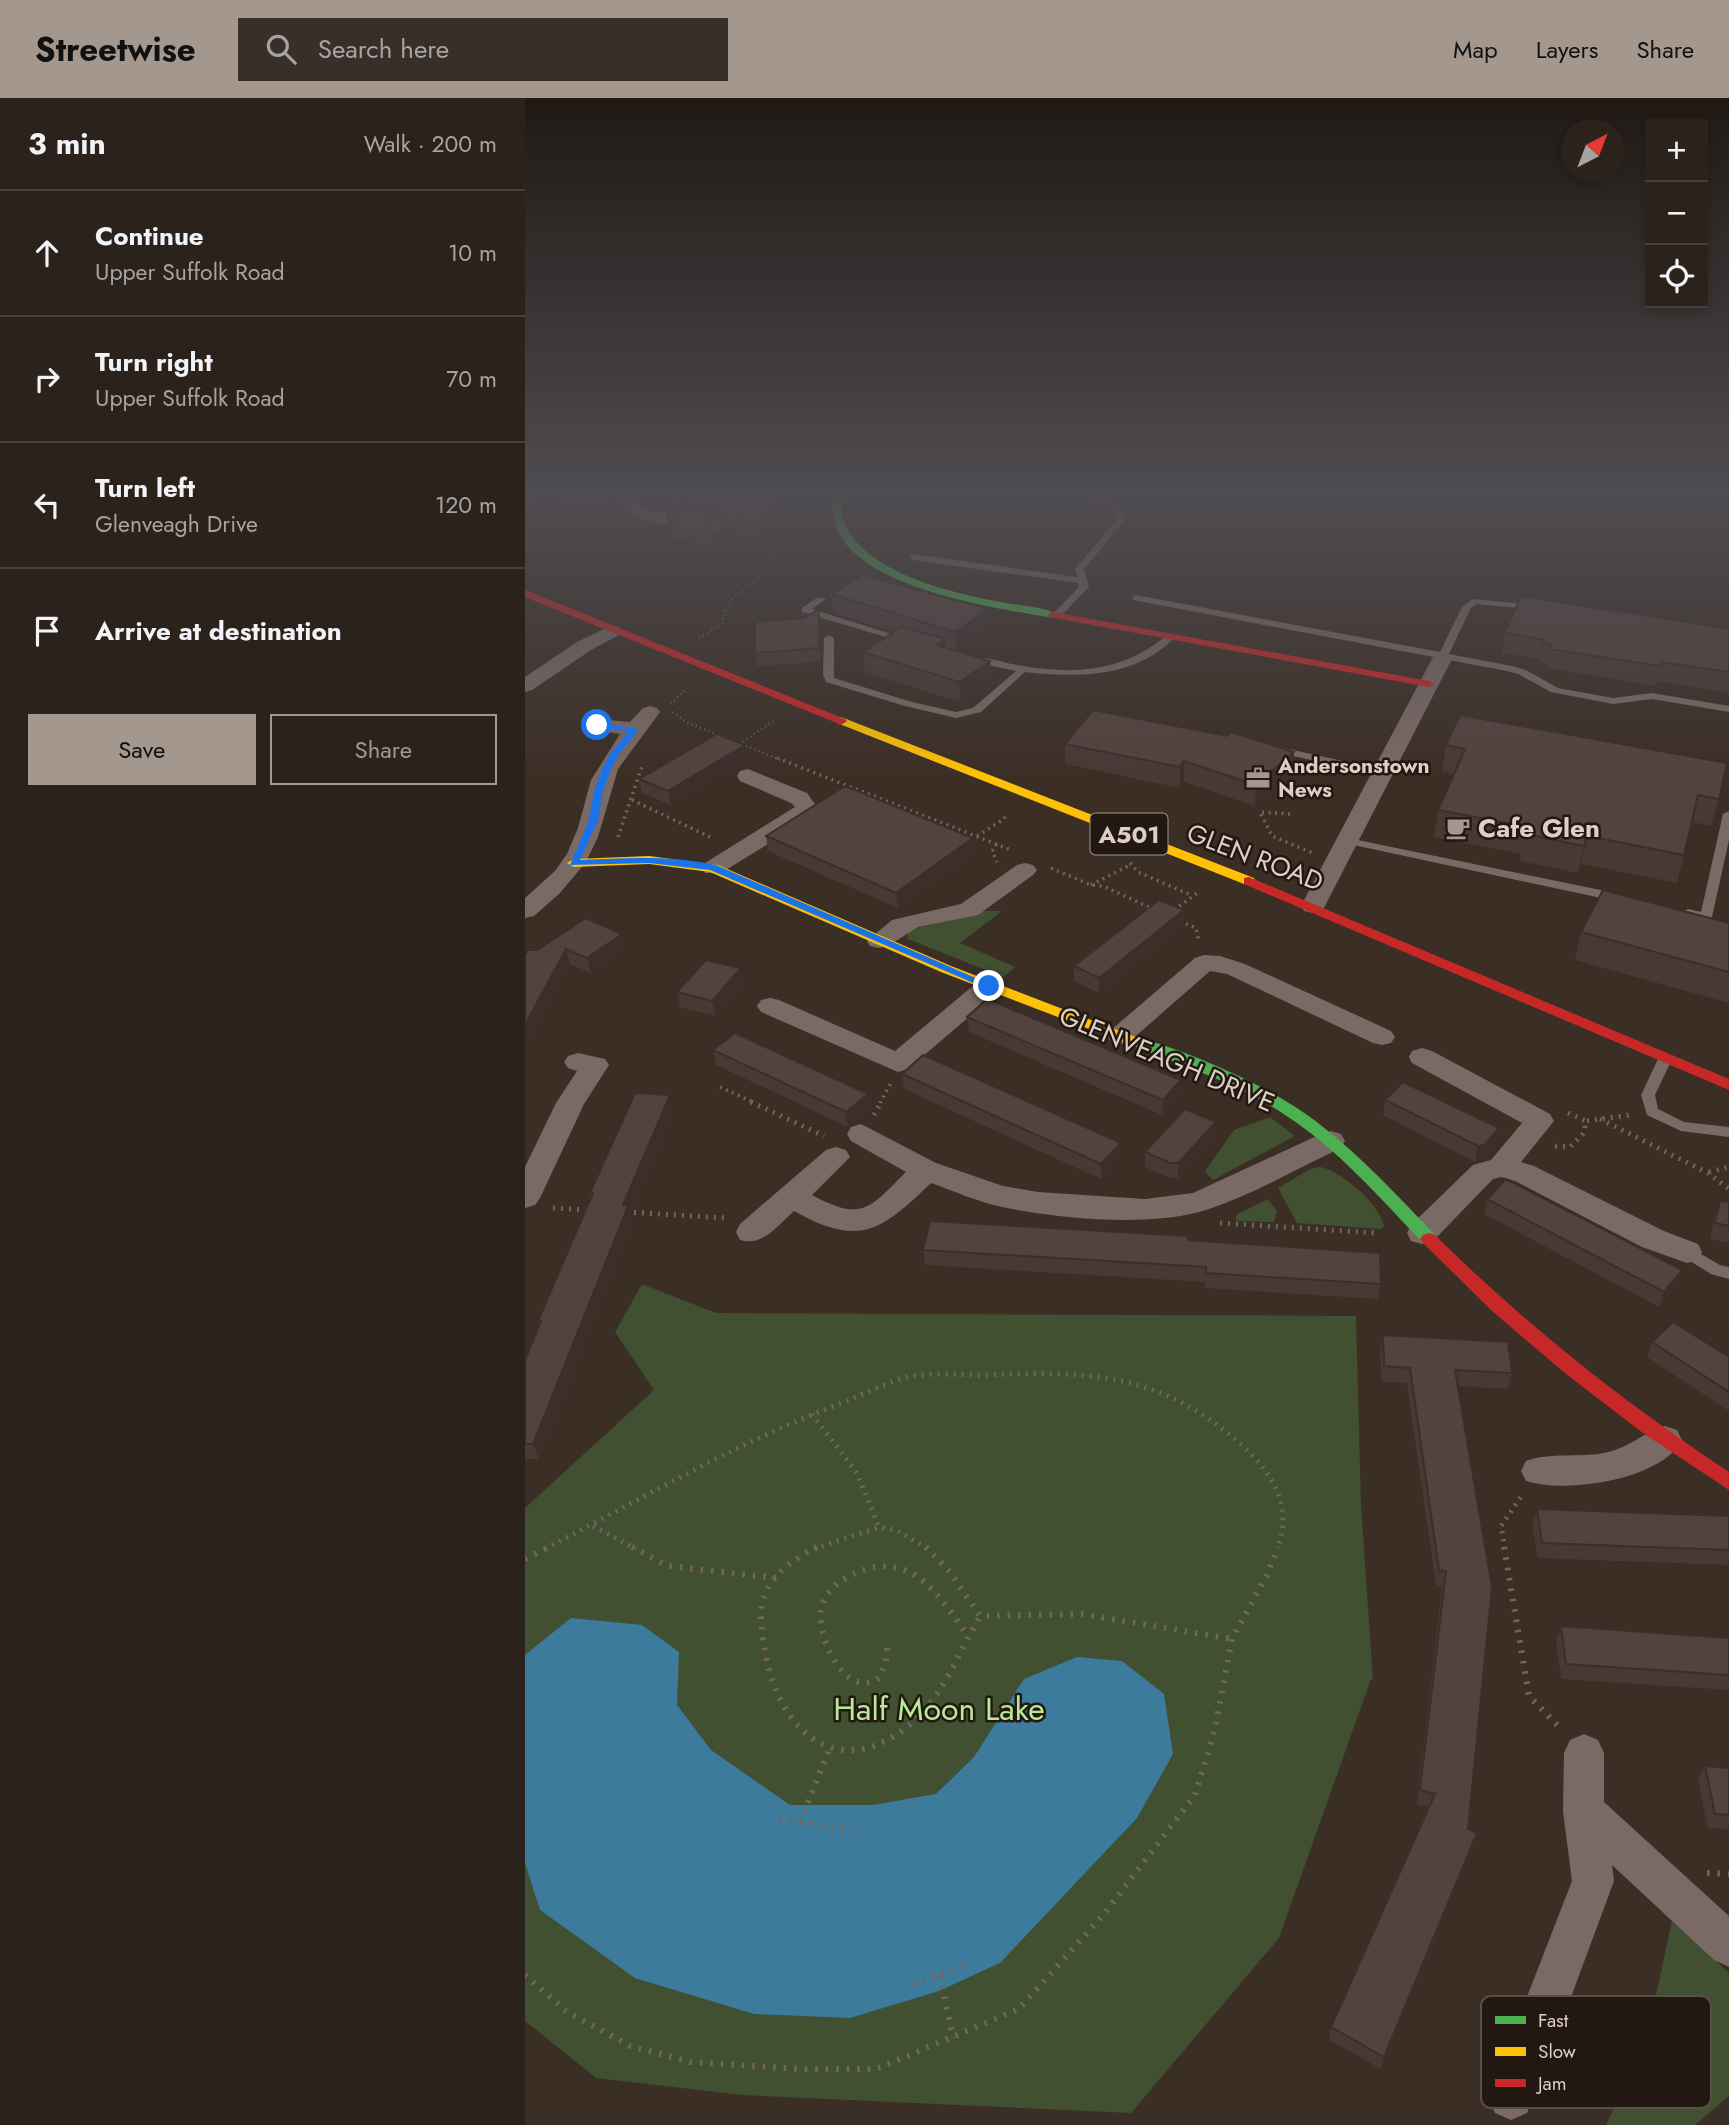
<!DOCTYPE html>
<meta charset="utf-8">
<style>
:root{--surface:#2c221c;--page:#382f29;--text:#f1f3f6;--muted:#a6a4a3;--line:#483f3b;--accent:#a4978d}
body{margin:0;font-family:Jost,sans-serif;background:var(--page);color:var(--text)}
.controls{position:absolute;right:21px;top:21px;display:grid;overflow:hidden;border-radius:0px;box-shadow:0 4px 10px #0003}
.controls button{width:63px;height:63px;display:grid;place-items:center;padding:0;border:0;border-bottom:2px solid var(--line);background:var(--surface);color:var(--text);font:35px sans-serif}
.compass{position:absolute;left:1036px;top:21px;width:63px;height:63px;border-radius:50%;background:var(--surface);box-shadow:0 4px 10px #0003;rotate:42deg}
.stop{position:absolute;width:21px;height:21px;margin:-16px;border:5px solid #1a73e8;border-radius:50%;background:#fff}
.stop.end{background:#1a73e8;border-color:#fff;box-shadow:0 2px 7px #0008}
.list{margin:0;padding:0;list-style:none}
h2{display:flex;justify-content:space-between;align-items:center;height:91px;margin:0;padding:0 28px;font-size:30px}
h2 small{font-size:23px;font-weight:400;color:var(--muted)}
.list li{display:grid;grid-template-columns:46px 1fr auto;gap:21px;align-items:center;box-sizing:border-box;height:126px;padding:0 28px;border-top:2px solid var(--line)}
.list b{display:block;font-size:26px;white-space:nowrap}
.list p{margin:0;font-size:23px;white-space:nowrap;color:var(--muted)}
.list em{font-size:23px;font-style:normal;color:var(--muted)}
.actions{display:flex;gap:14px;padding:21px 28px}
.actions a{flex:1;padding:16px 0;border:2px solid var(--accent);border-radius:0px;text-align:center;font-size:24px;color:var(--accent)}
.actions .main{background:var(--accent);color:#111}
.icon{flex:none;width:38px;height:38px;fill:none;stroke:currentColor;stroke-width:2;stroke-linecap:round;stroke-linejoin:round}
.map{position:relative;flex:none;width:1204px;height:2027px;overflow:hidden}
header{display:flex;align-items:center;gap:42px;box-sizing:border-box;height:98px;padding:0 35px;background:var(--accent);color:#111}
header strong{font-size:33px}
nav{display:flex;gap:38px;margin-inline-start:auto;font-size:24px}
.search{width:490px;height:63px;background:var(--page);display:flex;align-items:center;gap:18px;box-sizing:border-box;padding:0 24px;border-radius:0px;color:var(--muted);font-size:26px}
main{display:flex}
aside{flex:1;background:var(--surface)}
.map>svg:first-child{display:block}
.green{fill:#405031}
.water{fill:#3d7b9d}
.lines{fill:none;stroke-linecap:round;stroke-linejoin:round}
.path-far3{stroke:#726560;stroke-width:2.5;stroke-dasharray:1 3.5;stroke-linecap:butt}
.path-far2{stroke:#726560;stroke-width:3.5;stroke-dasharray:2 4.5;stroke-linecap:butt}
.path-far1{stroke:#726560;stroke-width:5;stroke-dasharray:2 6;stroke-linecap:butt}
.path{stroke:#726560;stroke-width:6;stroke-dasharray:2.5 8;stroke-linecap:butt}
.lane{fill:#7a6a65;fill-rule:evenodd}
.street{fill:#7a6a65;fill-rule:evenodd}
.fast{fill:#4caf50;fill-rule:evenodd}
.slow{fill:#ffc107;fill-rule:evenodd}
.jam{fill:#c62828;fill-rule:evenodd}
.wall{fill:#483935}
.shaded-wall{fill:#3b2e2b}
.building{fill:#54423e;stroke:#3b2e2b;stroke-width:2}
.route{fill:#1a73e8}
.labels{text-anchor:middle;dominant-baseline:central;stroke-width:5;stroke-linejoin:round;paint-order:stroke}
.far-poi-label{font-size:21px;font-weight:bold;fill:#ddcfc5;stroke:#221811;text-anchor:start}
.shield{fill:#221811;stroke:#a5988f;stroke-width:2}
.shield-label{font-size:24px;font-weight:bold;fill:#ddcfc5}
.poi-label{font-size:26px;font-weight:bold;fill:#ddcfc5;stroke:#221811;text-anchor:start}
.street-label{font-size:26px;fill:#ddcfc5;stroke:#221811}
.near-park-label{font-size:32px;fill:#b7e996;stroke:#221811}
.key{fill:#221811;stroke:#5a4f47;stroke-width:2}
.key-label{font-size:19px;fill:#ddcfc5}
</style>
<header>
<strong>Streetwise</strong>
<div class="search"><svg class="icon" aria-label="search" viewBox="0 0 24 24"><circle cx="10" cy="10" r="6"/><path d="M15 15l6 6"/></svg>Search here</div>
<nav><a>Map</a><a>Layers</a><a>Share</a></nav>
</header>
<main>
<aside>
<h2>3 min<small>Walk · 200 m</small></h2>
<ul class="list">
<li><svg class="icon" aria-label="ahead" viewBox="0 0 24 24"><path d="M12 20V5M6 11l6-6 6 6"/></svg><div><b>Continue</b><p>Upper Suffolk Road</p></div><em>10 m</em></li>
<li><svg class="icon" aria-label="right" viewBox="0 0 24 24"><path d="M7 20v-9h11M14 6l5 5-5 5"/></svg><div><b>Turn right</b><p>Upper Suffolk Road</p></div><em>70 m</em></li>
<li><svg class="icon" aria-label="left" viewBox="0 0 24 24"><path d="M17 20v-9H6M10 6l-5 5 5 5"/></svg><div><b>Turn left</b><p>Glenveagh Drive</p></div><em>120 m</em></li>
<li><svg class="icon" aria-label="arrive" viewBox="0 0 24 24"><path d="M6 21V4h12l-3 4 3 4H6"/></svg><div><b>Arrive at destination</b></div></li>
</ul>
<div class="actions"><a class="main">Save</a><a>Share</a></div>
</aside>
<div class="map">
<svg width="1204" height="2027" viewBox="0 0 1204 2027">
<rect width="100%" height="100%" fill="#3b2e25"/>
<g class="green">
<path d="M459 813H477L435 845 490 869 478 879 383 841 382 836 387 831Z"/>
<path d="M745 1019 770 1038 688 1082 680 1073 709 1032Z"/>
<path d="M795 1069C817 1073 855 1107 859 1128L856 1131 772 1125 753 1090 785 1071Z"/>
<path d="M743 1101 752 1113 749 1124 712 1123 710 1119 713 1116Z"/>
<path d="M117 1186 191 1215 831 1218 836 1407 848 1582 846 1581 754 1840 606 2015 217 1997 71 1980 0 1923V1410L129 1292 90 1234Z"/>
<path d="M1147 1823 1204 1875V1998L1170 2027H1081L1112 1959 1127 1916Z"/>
</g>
<path class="water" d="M46 1520 117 1527 154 1554 152 1607 186 1652 265 1707H348L411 1696 449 1659 499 1581 552 1559 597 1563 639 1596 648 1656 612 1720 475 1865 414 1893 325 1920 229 1916 110 1880 15 1812 0 1765V1557Z"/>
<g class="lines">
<g class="path-far3">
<path d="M174 540 197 526 201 511 208 500 233 482 241 461 285 414"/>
<path d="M146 606 162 590"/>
<path d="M148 614 161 624 256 662"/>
<path d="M218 644 248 623"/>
</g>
<g class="path-far2">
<path d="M252 660 486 752"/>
<path d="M107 702 189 741"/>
<path d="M765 716 735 714 747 738 788 755"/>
<path d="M452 738 479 721 482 716"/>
<path d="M93 739 117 668"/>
<path d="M472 746 467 753 472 764"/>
<path d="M605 765 613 774 666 797"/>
<path d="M526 770 566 787 578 788 628 811"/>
<path d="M566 787 605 767"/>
<path d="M649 812 675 793"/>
<path d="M655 823 671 830 674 843"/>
<path d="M195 989 230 1005"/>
<path d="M355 1005 366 985"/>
</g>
<g class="path-far1">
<path d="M226 1004 299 1038"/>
<path d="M1043 1015 1061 1023"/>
<path d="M349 1017 356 1004"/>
<path d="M1075 1021 1183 1075 1204 1091"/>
<path d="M1030 1048 1045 1049 1059 1035 1061 1023 1106 1017"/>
<path d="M1184 1074 1204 1069"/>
<path d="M28 1110 64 1112"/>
<path d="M101 1114 201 1120"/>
<path d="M695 1125 851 1135"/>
<path d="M287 1316 332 1375 354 1429 373 1433 403 1451"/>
<path d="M68 1428 111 1451"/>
<path d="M20 1451C118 1400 215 1343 319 1304 340 1296 362 1284 383 1279 406 1274 434 1277 458 1277 558 1273 631 1273 711 1342 744 1370 770 1406 752 1451"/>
<path d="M289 1451 354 1429"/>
<path d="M980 1451 976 1428 998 1396"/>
</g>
<g class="path">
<path d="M107 1449 143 1468 251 1480"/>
<path d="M292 1449C271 1460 247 1475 239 1499 233 1515 237 1535 240 1552 251 1625 305 1685 378 1632 415 1606 433 1556 455 1518"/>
<path d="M401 1449 425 1474 455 1518 557 1516 707 1541"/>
<path d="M979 1449 1004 1598 1036 1631"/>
<path d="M0 1461 23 1449"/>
<path d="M362 1550 361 1563 354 1580C320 1604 288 1534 297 1506 303 1491 318 1480 333 1474 388 1452 415 1499 443 1538"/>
<path d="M254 1720 328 1733"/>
<path d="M275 1724 304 1652"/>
<path d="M1182 1775 1204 1776"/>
<path d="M0 1877 41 1913 105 1948 165 1964 276 1971H351L494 1911 579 1816 670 1697 690 1630 707 1541 742 1477 753 1449"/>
<path d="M415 1878 428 1940"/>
<path d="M387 1886 446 1865"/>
</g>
<g class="lane">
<path d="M520 395C547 395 590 389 600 422L559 471 564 489 534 520 526 518 554 489 553 485 388 462 384 459 388 456 552 479 550 471 592 422C583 390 542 405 520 395Z"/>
<path d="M611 497 915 554 937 509 947 501 1012 507 1015 508V512L952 506 946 510 924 556 987 568 1001 572 1033 590 1088 600 1127 595 1204 608V614L1127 601 1088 606 1026 594 993 576 982 573 608 502V498Z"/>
<path d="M293 499 301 501 287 511 385 542 377 544 277 514V510Z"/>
<path d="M304 537 309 540V580L387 604 431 614 448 610 491 573 444 563V559C459 558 477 564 492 567 549 577 596 575 642 537L650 539C611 580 553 580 500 574L456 614 431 620 380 608 301 584 298 576 299 540Z"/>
<path d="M750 648 858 672 863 675 858 678 746 653V649Z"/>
<path d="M1204 713V742L1187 819 1181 823 1159 818 1157 815 1163 811 1176 814 1198 716Z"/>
<path d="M823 740 1095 796 1101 800 1095 804 819 745V741Z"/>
<path d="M1141 955 1148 959 1130 997 1133 1011 1159 1024 1204 1029V1039L1156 1033 1122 1017 1116 997 1134 959Z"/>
<path d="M1162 1148 1195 1167 1204 1169V1181L1186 1176 1157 1158 1154 1154 1157 1150Z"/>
</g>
<g class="street">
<path d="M15 395H106C127 431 171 406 189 424 178 435 120 425 106 416 99 412 96 405 92 399 75 403 28 407 15 395Z"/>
<path d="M87 527 94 529 97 533 94 537 66 552 7 592 0 594V579L52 544Z"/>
<path d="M918 553 928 559 800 808 797 813 788 815 779 813 776 808 908 559Z"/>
<path d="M125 608 132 610 135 614 93 671 73 739 61 764 35 795 9 818 0 820V800L30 773 42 756 53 730 66 682 95 636 65 631 62 627 65 623 72 621 105 624 118 610Z"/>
<path d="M223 671 282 695 292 709 285 720 196 775H180L176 770 180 765 270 709 266 705 215 683 212 678 215 673Z"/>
<path d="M500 765 508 767 512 772 508 777 453 817 393 829 363 848 354 850 345 848 342 843 367 822 436 806 492 767Z"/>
<path d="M679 857 695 858 720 866 866 933 870 939 866 945 857 947 848 945 702 876 685 873 604 944 595 946 586 944 582 938 586 932 670 860Z"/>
<path d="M464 880 473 882 477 888 473 894 383 971 373 974 236 914 232 908 236 902 245 900 254 902 370 953 455 882Z"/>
<path d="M897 950 907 953 1025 1016 1029 1023 996 1064 1009 1068 1139 1133 1173 1146 1177 1154 1173 1162 1162 1165 1117 1149 990 1083 976 1079 968 1081 908 1143 897 1146 886 1143 882 1135 886 1127 948 1067 966 1062 997 1025 887 965 884 959 887 953Z"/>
<path d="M53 955 80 961 84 967 59 1006 15 1100 10 1107 0 1110V1069L31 1005 52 973 43 970 39 964 43 958Z"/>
<path d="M336 1026 411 1065 478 1088 513 1094 620 1101 668 1095 796 1036 806 1033 816 1036 820 1043 816 1050C773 1070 729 1096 684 1111 629 1130 534 1121 477 1109 453 1104 429 1093 406 1085 356 1133 335 1150 269 1113 253 1127 238 1149 215 1142L211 1134 215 1126 301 1052 311 1049 321 1052 325 1059 287 1097C337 1124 344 1111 381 1074L326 1043 322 1036 326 1029Z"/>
<path d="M1140 1328 1152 1332 1157 1342C1137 1382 1040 1396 1001 1383L996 1373 1001 1363C1025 1354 1053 1360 1079 1355 1102 1351 1118 1335 1140 1328Z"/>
<path d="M1059 1636 1073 1642 1079 1655V1704L1204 1818V1869L1189 1862 1087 1767 1089 1783 1009 1999 1002 2015 986 2022 970 2015 963 1999 1047 1783 1038 1713 1039 1655 1045 1642Z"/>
</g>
<g class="fast">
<path d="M307 395H317C317 402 315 410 317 417 331 473 426 495 476 504 493 508 520 508 533 517L528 520C470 510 354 493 318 442 308 427 307 412 307 395Z"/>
<path d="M608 938C664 953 747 989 793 1025 836 1058 873 1098 910 1137L913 1141 910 1145H898C855 1100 813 1051 760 1017 712 985 656 967 603 946L600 943 603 940Z"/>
</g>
<g class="slow">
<path d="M316 619 729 780 731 783 724 787 719 786 312 625V621Z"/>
<path d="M124 758 193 767 426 868 613 940 616 943 613 946H603L416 874 185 774 124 766 49 769 42 765 49 761Z"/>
</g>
<g class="jam">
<path d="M0 492 320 621 322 623 316 627 312 625 0 499Z"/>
<path d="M528 514 904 583 910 586 904 589 524 519V515Z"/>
<path d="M724 779 1204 981V992L719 786V780Z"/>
<path d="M904 1135 910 1137C1000 1226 1098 1304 1204 1374V1392L1118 1335 1041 1276 967 1213 898 1145 895 1141 898 1137Z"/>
</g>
</g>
<g class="wall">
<path d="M0 395H33L35 404 15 418 0 415Z"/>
<path d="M131 395H181L258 409 236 435 212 434 192 449 149 441 144 429 142 417 187 422 192 420 138 413Z"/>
<path d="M306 496 463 511 464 530 432 553 465 563 466 582 435 604 340 574 338 554 369 534 309 515Z"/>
<path d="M294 511 296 524V564L232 568 230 555Z"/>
<path d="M1204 531V595L1131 583 1130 588 1022 570 1023 566 1014 564 1015 561 977 555 980 535Z"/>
<path d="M540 646 767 674 730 708 659 684 655 690 540 666Z"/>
<path d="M921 647 1194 701 1186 728 1167 724 1152 785 1056 766 1053 775 995 763 996 756 909 739 913 712 929 676 917 674Z"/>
<path d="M223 661 146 707 117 695 114 681Z"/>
<path d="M241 738 448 740 449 755 373 810 243 753Z"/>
<path d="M61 820 101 851 66 875 12 852Z"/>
<path d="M1204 825V905L1050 862 1056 834Z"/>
<path d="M659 827 574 895 549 883V868Z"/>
<path d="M216 870 219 885 191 918 155 909 152 894Z"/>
<path d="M442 919 656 982 655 998 637 1017 444 934Z"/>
<path d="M188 952 345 1011 323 1029 191 967Z"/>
<path d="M377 976 596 1060 576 1081 379 991Z"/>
<path d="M860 1002 971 1046 956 1062 950 1064 858 1017Z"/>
<path d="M149 1012 105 1116 107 1123 14 1361H0V1262L14 1228 13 1223 66 1100 65 1095Z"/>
<path d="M691 1024 690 1039 653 1080H645L620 1069V1054Z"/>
<path d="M962 1101 1157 1172 1152 1187 1134 1209 959 1116Z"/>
<path d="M1195 1103 1204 1104V1145L1185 1141 1190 1118Z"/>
<path d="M663 1142 856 1186 853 1201 680 1190V1184L400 1167 398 1152Z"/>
<path d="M1204 1205V1227H1203Z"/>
<path d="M858 1237 987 1275 983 1291 933 1288 943 1731 948 1749 856 1971 804 1942 806 1929 904 1709 892 1706 917 1488 911 1487 882 1285 857 1284 855 1253Z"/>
<path d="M1127 1244 1204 1259V1313L1122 1259Z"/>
<path d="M1012 1411 1204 1418V1467L1013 1460 1007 1426Z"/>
<path d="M1036 1528 1204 1540V1592L1036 1581 1031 1543Z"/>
<path d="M1180 1668 1204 1670V1731L1183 1730 1173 1682Z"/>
</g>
<g class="shaded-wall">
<path d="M28 395H33L35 404 15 418 13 406Z"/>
<path d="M256 397 258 409 236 435 234 423Z"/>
<path d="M210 421 212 434 192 449 190 436Z"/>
<path d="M294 511 296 524V564L294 550Z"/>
<path d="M463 511 464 530 432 553 430 534Z"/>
<path d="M420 541 421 561 412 547Z"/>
<path d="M465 563 466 582 435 604 434 584Z"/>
<path d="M220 647 223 661 146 707 143 693Z"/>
<path d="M769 654 767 674 730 708 731 687Z"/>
<path d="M659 663V684L655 690V669Z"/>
<path d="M1062 738 1056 766 1053 775 1059 748Z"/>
<path d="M448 740 449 755 373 810 371 795Z"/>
<path d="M659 812V827L574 895V880Z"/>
<path d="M97 836 101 851 66 875 62 860Z"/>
<path d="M41 851 45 866 0 951V927Z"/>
<path d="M216 870 219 885 191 918 187 903Z"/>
<path d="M656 982 655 998 637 1017 638 1002Z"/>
<path d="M343 996 345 1011 323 1029 321 1014Z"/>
<path d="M145 997 149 1012 105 1116 107 1123 14 1361 8 1346 98 1107Z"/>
<path d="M691 1024 690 1039 653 1080V1065Z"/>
<path d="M974 1030 971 1046 956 1062 950 1064 953 1048Z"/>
<path d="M596 1045V1060L576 1081V1066Z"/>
<path d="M1157 1172 1152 1187 1134 1209 1139 1194Z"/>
<path d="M952 1735 948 1749 856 1971 859 1959Z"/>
</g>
<g class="building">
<path d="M0 395H28L13 406 0 404Z"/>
<path d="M134 395H181L186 397 191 395H253L256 397 234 423 210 421 190 436 147 429 142 417 187 422 198 417 199 413 194 408 136 401Z"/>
<path d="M338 477 463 511 430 534 306 496Z"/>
<path d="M996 498 1204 531V574L1136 564 1135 568 1025 551 1027 546 1018 545 1019 542 980 535Z"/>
<path d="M294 511V550L230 555V524L279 520Z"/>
<path d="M377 529 420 541 412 547 465 563 434 584 338 554Z"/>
<path d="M568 612 702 638 706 634 769 654 731 687 659 663 655 669 540 646Z"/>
<path d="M935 617 1202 665 1194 701 1173 697 1159 757 1062 738 1059 748 1000 736 1002 729 913 712 940 651 921 647Z"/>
<path d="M192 636 220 647 143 693 114 681Z"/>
<path d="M320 688 448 740 371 795 241 738Z"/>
<path d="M1078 792 1204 825V874L1056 834Z"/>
<path d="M634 802 659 812 574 880 549 868Z"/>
<path d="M61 820 97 836 62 860 41 851 0 927V857L3 852H12Z"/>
<path d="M181 862 216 870 187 903 152 894Z"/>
<path d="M462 901 656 982 638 1002 442 919Z"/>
<path d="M210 935 343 996 321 1014 188 952Z"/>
<path d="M398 957 596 1045 576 1066 377 976Z"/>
<path d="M878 984 974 1030 959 1047 953 1048 860 1002Z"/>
<path d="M110 995 145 997 98 1107 103 1108 8 1346H0V1262L16 1223H13L68 1095H65Z"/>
<path d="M660 1011 691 1024 653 1065H645L620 1054Z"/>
<path d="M981 1081 1157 1172 1139 1194 962 1101Z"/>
<path d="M1195 1103 1204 1104V1128L1190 1125Z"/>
<path d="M405 1123 663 1138V1142L855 1155 856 1186 681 1175V1169L398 1152Z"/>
<path d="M1148 1224 1204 1259V1294L1127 1244Z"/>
<path d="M858 1237 983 1244 987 1275 930 1272 967 1489 943 1731 952 1735 859 1959 806 1929 910 1696 895 1692 921 1473 914 1472 885 1270 859 1268Z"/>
<path d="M1012 1411 1204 1418V1452L1017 1445Z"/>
<path d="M1036 1528 1204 1540V1577L1041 1566Z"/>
<path d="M1180 1668 1204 1670V1717L1190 1716Z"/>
</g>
<linearGradient id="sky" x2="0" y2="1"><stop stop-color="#201914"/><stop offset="0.58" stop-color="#4f4c51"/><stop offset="1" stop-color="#4f4c51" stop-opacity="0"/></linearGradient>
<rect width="1204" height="679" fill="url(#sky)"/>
<path class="route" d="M72 625 114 631 93 657 86 671 78 693 73 722 55 762C101 760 146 757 191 767L469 888 460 890 185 772 124 765 45 767 64 722 69 693 77 671 86 655 104 633 69 629Z"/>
<defs>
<g id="office-bare" transform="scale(1.89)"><path d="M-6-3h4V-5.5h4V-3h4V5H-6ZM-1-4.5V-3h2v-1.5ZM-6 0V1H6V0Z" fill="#a4978d" stroke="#221811" stroke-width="2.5" paint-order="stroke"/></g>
<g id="cafe-bare" transform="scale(1.89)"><path d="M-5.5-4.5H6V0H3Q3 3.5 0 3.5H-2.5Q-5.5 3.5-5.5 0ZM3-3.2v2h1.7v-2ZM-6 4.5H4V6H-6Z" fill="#a4978d" stroke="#221811" stroke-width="2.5" paint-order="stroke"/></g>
</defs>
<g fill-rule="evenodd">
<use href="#office-bare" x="733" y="680"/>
<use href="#cafe-bare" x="933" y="730"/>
</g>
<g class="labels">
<g class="far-poi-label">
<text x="753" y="668">Andersonstown<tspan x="753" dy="24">News</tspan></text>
</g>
<rect class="shield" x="565.5" y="715.5" width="77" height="41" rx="5"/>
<g class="shield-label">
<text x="604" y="736">A501</text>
</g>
<g class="poi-label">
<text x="953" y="730">Cafe Glen</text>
</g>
<g class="street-label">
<text transform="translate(730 759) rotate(21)">GLEN ROAD</text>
<text transform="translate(642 961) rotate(23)">GLENVEAGH DRIVE</text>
</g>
<g class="near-park-label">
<text x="414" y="1611">Half Moon Lake</text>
</g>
</g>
<rect x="956" y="1898" width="230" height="112" rx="10" class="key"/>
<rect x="970" y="1918" width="31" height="8" fill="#4caf50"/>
<rect x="970" y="1949" width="31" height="9" fill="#ffc107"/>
<rect x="970" y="1981" width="31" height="8" fill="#c62828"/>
<g class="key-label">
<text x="1013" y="1929">Fast</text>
<text x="1013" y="1960">Slow</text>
<text x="1013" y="1992">Jam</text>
</g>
</svg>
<div class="controls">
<button>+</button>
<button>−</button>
<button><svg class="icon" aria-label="locate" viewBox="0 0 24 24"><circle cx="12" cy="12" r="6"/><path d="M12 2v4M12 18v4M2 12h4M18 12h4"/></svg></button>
</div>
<svg class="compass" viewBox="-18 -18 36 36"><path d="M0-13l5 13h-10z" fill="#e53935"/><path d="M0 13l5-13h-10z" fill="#a6a4a3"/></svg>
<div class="stop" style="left:72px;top:627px"></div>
<div class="stop end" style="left:464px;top:888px"></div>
</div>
</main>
